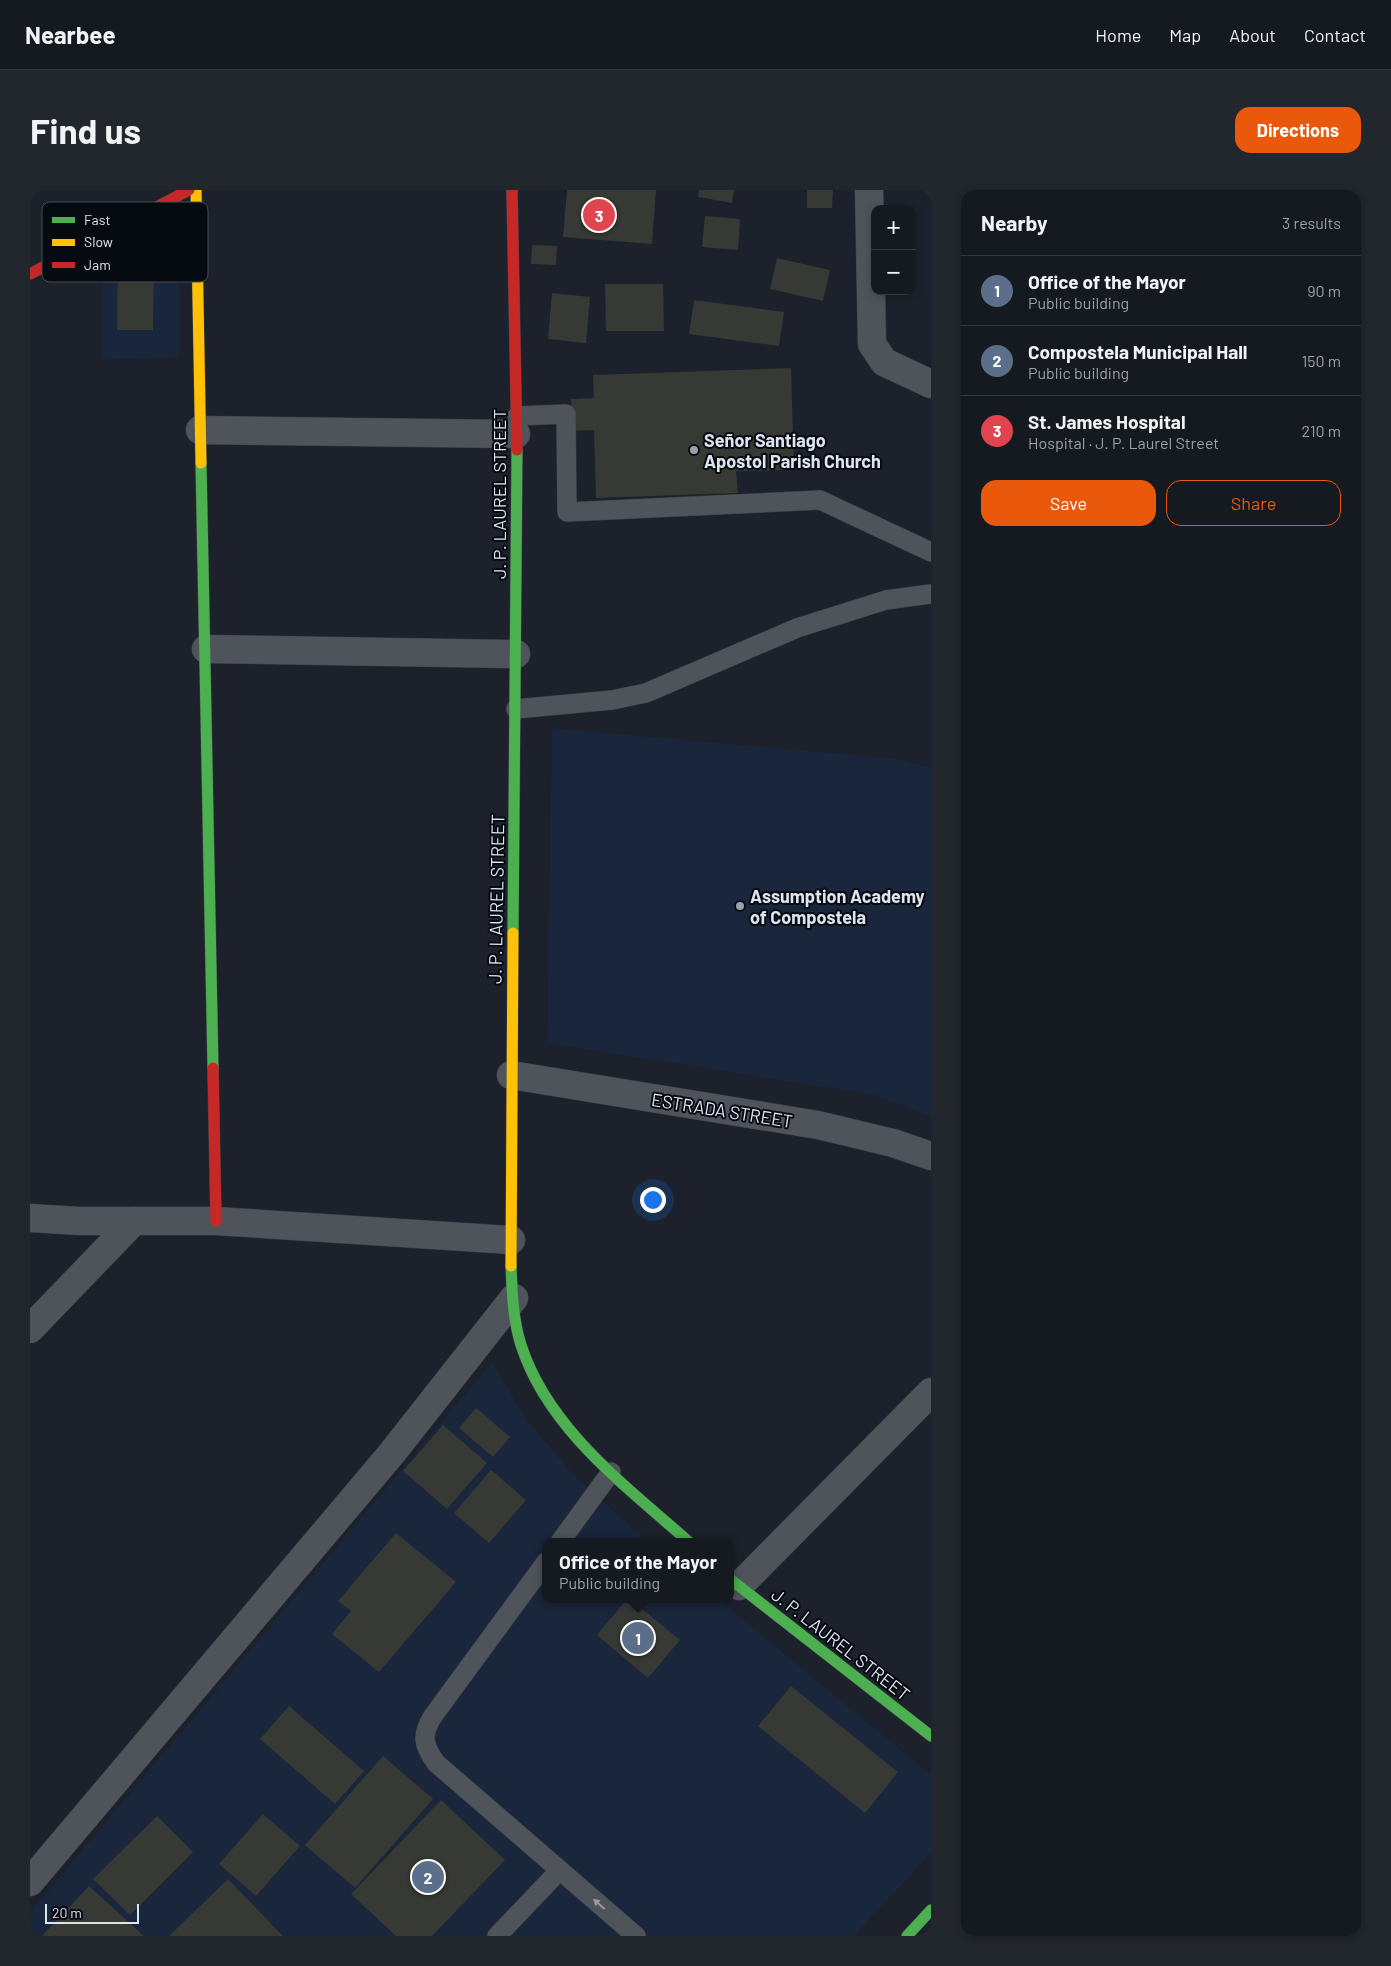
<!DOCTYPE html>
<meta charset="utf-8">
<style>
:root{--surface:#151920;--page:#22262d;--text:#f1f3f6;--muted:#9da0a5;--line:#34383e;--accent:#ea580c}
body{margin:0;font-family:Barlow,sans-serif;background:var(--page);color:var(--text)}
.controls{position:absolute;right:15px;top:15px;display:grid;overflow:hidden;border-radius:10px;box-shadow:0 2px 8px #0003}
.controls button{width:45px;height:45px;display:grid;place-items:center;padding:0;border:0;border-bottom:1px solid var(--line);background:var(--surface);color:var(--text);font:25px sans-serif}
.scale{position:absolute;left:15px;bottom:12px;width:94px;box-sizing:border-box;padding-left:5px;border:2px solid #dee5f1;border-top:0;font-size:14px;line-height:18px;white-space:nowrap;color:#dee5f1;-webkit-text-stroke:4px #060a11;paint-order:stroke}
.you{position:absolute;left:622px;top:1009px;width:18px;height:18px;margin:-12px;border:4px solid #fff;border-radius:50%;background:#1a73e8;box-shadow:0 0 0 8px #1a73e833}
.badge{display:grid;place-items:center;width:32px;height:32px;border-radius:50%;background:var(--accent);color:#fff;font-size:16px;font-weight:700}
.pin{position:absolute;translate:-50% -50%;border:2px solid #fff;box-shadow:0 1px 5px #0006}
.popup{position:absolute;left:512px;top:1348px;width:192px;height:65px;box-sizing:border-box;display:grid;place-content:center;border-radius:10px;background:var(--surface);filter:drop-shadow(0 1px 4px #0005);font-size:16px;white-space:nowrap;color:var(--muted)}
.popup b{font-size:19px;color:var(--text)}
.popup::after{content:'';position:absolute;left:50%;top:100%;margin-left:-10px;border:10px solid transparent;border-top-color:var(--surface)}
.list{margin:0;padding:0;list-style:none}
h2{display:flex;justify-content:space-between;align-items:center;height:65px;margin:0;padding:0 20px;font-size:21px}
h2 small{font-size:16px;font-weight:400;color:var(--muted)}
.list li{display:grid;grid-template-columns:32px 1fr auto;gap:15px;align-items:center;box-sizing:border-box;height:70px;padding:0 20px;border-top:1px solid var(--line)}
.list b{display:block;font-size:19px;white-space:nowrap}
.list p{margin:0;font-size:16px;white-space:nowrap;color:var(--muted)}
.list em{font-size:16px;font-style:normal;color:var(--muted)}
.actions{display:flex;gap:10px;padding:15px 20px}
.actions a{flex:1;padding:11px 0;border:1px solid var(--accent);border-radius:15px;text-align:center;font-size:18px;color:var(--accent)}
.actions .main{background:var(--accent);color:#fff}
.map{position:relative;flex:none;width:901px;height:1746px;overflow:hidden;border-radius:15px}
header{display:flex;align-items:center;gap:30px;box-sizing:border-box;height:70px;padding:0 25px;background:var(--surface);border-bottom:1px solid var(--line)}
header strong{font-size:24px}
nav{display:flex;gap:28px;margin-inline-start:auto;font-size:18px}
.intro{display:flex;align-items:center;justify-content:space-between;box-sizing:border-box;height:120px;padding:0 30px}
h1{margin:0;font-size:35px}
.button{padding:12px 22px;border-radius:15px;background:var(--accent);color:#fff;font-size:18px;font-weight:700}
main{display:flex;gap:30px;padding:0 30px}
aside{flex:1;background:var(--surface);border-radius:15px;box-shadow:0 2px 8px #0003}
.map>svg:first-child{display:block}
.built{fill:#19263b}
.building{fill:#373935}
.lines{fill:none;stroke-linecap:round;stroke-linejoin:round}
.lane-casing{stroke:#3b3f47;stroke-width:20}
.street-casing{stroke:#3b3f47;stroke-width:29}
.fast-casing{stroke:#3b3f47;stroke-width:12}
.slow-casing{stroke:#3b3f47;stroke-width:12}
.jam-casing{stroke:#3b3f47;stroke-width:12}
.lane{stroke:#4f545b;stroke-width:19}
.street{stroke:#4f545b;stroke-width:28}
.fast{stroke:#4caf50;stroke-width:11}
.slow{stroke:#ffc107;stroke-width:11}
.jam{stroke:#c62828;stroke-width:11}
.oneway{fill:#969ca6}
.poi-dot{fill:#9aa0ac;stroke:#060a11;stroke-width:2}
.labels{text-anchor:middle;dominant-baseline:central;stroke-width:4;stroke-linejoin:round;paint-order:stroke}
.poi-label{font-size:18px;font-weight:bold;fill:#dee5f1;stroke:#060a11;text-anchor:start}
.street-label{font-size:18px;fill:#dee5f1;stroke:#060a11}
.key{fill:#060a11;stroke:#474c54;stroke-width:1}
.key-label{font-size:14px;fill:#dee5f1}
</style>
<header>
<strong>Nearbee</strong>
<nav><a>Home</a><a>Map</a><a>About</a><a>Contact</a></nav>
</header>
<div class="intro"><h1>Find us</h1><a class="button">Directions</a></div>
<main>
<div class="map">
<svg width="901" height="1746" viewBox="0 0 901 1746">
<rect width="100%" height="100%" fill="#1c212b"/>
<g class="built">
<path d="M150 27 149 167 71 170 72 67Z"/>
<path d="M522 538 869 569 901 578V926L844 905 517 853Z"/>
<path d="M462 1172 496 1229 544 1285 618 1352H516V1409H688L901 1585V1663L824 1746H0V1722Z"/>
</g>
<g class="building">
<path d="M537 0H626L622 54 533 47Z"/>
<path d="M669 0H704L702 13 668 7Z"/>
<path d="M777 0H803L802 18H777Z"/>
<path d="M675 26 710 29 708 60 672 57Z"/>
<path d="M502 55 527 56 526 75 501 74Z"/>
<path d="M88 66 124 67 123 140H87Z"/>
<path d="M747 68 800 80 793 111 740 99Z"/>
<path d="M575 94H633L634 141H576Z"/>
<path d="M522 103 560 107 556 153 518 149Z"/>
<path d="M664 110 754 122 749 156 659 144Z"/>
<path d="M761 178 764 280 706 281 708 303 566 308 564 240 542 241 541 209 564 208 563 185Z"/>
<path d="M446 1218 480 1247 463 1267 429 1238Z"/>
<path d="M413 1235 457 1273 417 1319 373 1281Z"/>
<path d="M461 1280 496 1310 459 1353 424 1323Z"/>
<path d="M366 1343 426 1392 349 1482 302 1444 321 1421 308 1411Z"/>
<path d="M597 1409H600L650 1450 618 1488 567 1445Z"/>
<path d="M761 1496 868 1582 835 1623 728 1536Z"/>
<path d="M259 1516 334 1581 305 1614 230 1549Z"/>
<path d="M353 1566 403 1609 325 1698 275 1655Z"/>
<path d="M411 1610 475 1670 402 1746H366L321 1704Z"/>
<path d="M233 1624 270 1656 226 1706 189 1674Z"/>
<path d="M127 1626 163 1662 100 1725 63 1689Z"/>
<path d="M198 1689 253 1746H139Z"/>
<path d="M59 1696 114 1746H12Z"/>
</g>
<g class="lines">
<g class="lane-casing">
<g id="lane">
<path d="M487 226 536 224 537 322 790 310 901 362"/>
<path d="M486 519 582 510 616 503 767 438 856 410 901 404"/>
<path d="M530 1352 581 1282"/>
<path d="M516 1372 403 1526C391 1545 393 1555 406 1573L606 1746"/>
<path d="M467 1746 530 1680"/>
</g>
</g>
<g class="street-casing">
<g id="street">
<path d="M839 0 842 154 854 172 901 194"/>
<path d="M170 240 486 244"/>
<path d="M176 459 486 464"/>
<path d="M481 885 788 935 863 953 901 966"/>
<path d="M0 1028 50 1031H186L481 1050"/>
<path d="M0 1139 104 1031"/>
<path d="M709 1396 901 1202"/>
<path d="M0 1692 362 1263 484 1108"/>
</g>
</g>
<g class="fast-casing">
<g id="fast">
<path d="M171 273 183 878"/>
<path d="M483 743 487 260"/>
<path d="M481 1076C482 1102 483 1130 491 1155 518 1239 596 1296 659 1352"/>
<path d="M700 1389 901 1546"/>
<path d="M877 1746 901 1720"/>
</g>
</g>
<g class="slow-casing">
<g id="slow">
<path d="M166 0 171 273"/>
<path d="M481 1076 483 743"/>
</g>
</g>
<g class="jam-casing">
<g id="jam">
<path d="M482 0 487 260"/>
<path d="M0 84 159 0"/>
<path d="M183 878 186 1031"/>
</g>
</g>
<use href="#lane" class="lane"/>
<use href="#street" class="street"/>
<use href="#fast" class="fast"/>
<use href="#slow" class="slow"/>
<use href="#jam" class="jam"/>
</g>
<defs><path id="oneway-solid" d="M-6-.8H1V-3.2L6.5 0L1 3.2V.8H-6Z" transform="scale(1.25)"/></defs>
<use class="oneway" href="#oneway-solid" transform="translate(569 1714) rotate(-139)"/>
<g class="poi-dot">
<circle cx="664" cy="260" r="5"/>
<circle cx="710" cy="716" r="5"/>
</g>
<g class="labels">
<g class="poi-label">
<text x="674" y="250">Señor Santiago<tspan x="674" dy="21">Apostol Parish Church</tspan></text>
<text x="720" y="706">Assumption Academy<tspan x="720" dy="21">of Compostela</tspan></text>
</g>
<g class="street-label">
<text transform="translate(469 304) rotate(-90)">J. P. LAUREL STREET</text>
<text transform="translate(466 709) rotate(-89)">J. P. LAUREL STREET</text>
<text transform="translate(692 920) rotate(9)">ESTRADA STREET</text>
<text transform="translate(811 1454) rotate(38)">J. P. LAUREL STREET</text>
</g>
</g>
<rect x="12" y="12" width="166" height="80" rx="8" class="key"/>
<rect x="22" y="27" width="23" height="6" fill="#4caf50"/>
<rect x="22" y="49" width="23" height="7" fill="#ffc107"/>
<rect x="22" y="72" width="23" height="6" fill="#c62828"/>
<g class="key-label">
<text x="54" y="35">Fast</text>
<text x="54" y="57">Slow</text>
<text x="54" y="80">Jam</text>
</g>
</svg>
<div class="controls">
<button>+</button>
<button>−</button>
</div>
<div class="scale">20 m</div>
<div class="you"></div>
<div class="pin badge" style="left:608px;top:1448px;background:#5c6f8a">1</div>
<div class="popup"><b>Office of the Mayor</b>Public building</div>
<div class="pin badge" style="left:398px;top:1687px;background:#5c6f8a">2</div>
<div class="pin badge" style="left:569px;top:25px;background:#e0444e">3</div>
</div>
<aside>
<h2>Nearby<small>3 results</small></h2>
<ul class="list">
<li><span class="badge" style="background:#5c6f8a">1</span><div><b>Office of the Mayor</b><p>Public building</p></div><em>90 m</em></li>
<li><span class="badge" style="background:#5c6f8a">2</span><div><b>Compostela Municipal Hall</b><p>Public building</p></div><em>150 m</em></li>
<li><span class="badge" style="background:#e0444e">3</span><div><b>St. James Hospital</b><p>Hospital · J. P. Laurel Street</p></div><em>210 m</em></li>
</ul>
<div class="actions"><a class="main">Save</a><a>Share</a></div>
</aside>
</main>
